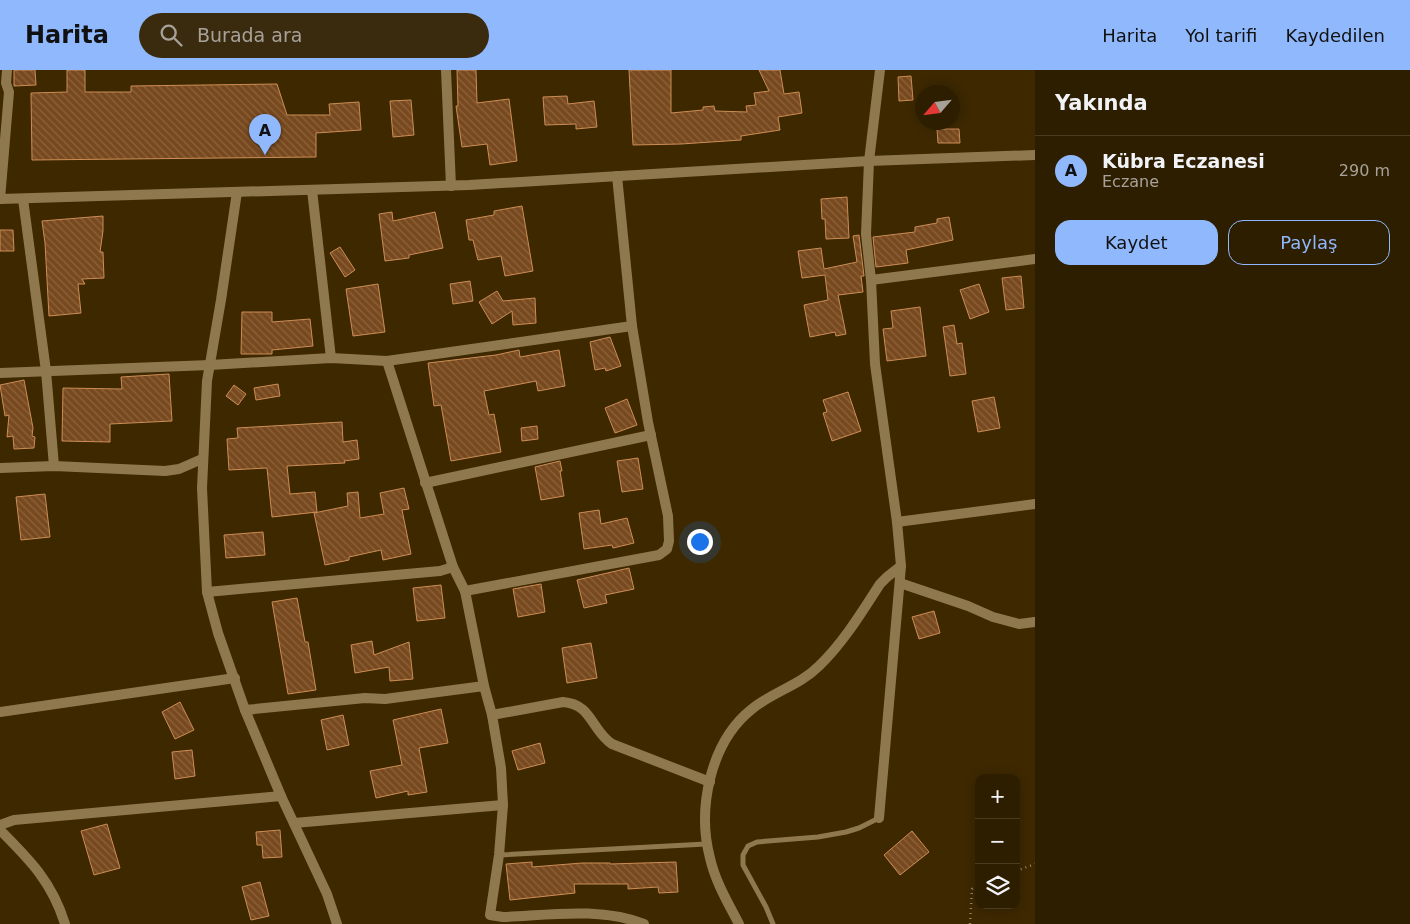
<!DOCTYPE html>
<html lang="tr">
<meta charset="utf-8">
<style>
:root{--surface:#2e1e00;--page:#3a2b0f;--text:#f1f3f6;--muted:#a7a299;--line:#493c22;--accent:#90b8fd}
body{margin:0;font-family:"DejaVu Sans",sans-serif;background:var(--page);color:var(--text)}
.controls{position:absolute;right:15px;bottom:15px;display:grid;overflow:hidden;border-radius:10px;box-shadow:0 2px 12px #0003}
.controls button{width:45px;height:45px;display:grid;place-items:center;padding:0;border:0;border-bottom:1px solid var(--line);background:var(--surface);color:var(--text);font:25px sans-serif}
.compass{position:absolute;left:915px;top:15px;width:45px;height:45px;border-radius:50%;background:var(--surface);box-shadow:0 2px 12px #0003;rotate:242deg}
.you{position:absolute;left:699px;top:471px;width:18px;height:18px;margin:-12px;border:4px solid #fff;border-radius:50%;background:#1a73e8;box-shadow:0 0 0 8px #1a73e833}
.badge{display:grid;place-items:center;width:32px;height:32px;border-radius:50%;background:var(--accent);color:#111;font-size:16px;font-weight:700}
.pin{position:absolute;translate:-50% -41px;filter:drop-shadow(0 1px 2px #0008)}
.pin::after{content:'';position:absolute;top:26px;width:18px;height:15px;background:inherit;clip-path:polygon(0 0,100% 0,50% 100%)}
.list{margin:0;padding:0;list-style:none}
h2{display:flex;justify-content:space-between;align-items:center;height:65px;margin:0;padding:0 20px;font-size:21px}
h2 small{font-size:16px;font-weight:400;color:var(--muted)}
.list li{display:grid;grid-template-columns:32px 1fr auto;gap:15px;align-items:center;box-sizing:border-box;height:70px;padding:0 20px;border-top:1px solid var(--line)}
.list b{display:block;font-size:19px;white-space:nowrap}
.list p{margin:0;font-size:16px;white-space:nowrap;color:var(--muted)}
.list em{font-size:16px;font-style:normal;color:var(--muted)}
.actions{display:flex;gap:10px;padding:15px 20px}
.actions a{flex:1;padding:11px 0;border:1px solid var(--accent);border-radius:15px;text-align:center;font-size:18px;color:var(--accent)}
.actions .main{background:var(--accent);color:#111}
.icon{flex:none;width:28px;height:28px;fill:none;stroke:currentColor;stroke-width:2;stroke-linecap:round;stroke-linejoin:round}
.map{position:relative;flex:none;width:1035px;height:854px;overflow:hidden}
header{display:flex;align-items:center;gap:30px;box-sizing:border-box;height:70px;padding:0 25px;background:var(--accent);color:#111}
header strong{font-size:24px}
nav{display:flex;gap:28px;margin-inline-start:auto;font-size:18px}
.search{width:350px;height:45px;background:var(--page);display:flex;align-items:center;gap:12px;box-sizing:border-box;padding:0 18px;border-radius:28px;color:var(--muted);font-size:19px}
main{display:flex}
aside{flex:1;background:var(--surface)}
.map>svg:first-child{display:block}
.building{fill:url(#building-back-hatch);stroke:#cd8d55}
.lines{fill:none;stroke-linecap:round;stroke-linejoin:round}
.path{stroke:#99845e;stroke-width:2.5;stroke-dasharray:1 4;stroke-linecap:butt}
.service{stroke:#90784e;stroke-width:5}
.minor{stroke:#90784e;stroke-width:10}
.tertiary{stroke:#90784e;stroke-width:10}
</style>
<header>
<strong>Harita</strong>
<div class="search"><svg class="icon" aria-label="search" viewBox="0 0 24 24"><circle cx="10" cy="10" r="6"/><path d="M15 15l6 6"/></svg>Burada ara</div>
<nav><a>Harita</a><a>Yol tarifi</a><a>Kaydedilen</a></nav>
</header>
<main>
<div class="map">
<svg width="1035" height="854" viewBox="0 0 1035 854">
<defs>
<pattern id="building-back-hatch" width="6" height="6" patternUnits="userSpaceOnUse" patternTransform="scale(1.25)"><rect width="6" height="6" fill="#78491e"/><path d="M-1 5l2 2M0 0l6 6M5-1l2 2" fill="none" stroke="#8c633d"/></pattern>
</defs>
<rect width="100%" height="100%" fill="#3d2800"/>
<g class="building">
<path d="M14 0H35L36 15 14 16Z"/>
<path d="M67 0H85V22H131V16L277 14 287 45H330L329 34 359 32 361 60 316 63V87L32 90 31 23 67 22Z"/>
<path d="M457 0H476L477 33 509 29 517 91 490 95 487 74 462 77 456 36H458Z"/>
<path d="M629 0H671V43L703 40V37L714 36 715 41 747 42 746 36 756 35 754 23 769 21 759 0H780L784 24 799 22 802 43 778 47 780 60 741 66V70L681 74 633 75Z"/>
<path d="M911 6 913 30 899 31 898 7Z"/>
<path d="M567 26 568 34 594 31 597 57 576 59V54L545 55 543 27Z"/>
<path d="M411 30 414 65 393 67 390 31Z"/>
<path d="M937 59H959L960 73H938Z"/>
<path d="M847 127 849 168 826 169 825 149H822L821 129Z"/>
<path d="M522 136 533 201 505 206 501 186 478 190 473 170H469L466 150 494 145V141Z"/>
<path d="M392 142 393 151 435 142 443 178 409 185V188L385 191 379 144Z"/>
<path d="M103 146V161L100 182H103L104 208 82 209 85 214H78L81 243 49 246 45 173 42 151Z"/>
<path d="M949 147 953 170 906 180 908 193 876 197 873 167 915 162V157L937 153V149Z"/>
<path d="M0 160H13L14 181H0Z"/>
<path d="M859 165 864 206H861L863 222 838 225 846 264 836 266 835 262 810 267 804 235 828 230 825 205 802 208 798 181 821 178 824 199 857 192 853 166Z"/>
<path d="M340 177 355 200 345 207 330 183Z"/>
<path d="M1021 206 1024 238 1006 240 1002 208Z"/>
<path d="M470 211 473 231 453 234 450 214Z"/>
<path d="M378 214 385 262 353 266 346 219Z"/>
<path d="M979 214 989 242 970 249 960 220Z"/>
<path d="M497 221 503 231 535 228 536 253 513 255 512 241 492 254 479 232Z"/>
<path d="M920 237 926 286 887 291 883 259 893 258 891 241Z"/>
<path d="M242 242H272V252L310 249 313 276 272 280V284H241Z"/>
<path d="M954 255 957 274 962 273 966 304 950 306 943 257Z"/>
<path d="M610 267 621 296 606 301 605 298 595 300 590 272Z"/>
<path d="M519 280 520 287 559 280 565 316 538 321 536 311 484 321 489 345 494 344 501 382 451 391 441 335 434 336 428 293 496 285Z"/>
<path d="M169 304 172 351 110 354V372L62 371 63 318 122 319 121 307Z"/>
<path d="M24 310 33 358 32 366 35 367 34 378 14 379 13 366 7 367 9 345 5 346 0 315Z"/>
<path d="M278 314 280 326 256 330 254 318Z"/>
<path d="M234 315 246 324 238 335 226 326Z"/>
<path d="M848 322 861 361 832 371 823 343 827 342 823 330Z"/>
<path d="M994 327 1000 358 978 362 972 331Z"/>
<path d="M627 329 637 355 615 363 605 338Z"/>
<path d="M342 352 343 372 357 370 359 389 344 391 345 393 287 396 290 424 315 422 317 442 272 447 267 398 229 400 227 369 238 368 237 358Z"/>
<path d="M537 356 538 369 522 371 521 358Z"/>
<path d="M638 388 643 419 622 422 617 391Z"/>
<path d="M560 391 562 401H560L564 426 541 430 535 397Z"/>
<path d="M404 418 409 439 402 440 411 484 383 490 381 480 349 487V490L325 495 314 443 348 436 347 423 358 422 360 448 384 444 380 423Z"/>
<path d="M45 424 50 467 21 470 16 427Z"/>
<path d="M599 440 601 454 627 448 634 473 613 478 612 475 584 479 579 443Z"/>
<path d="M263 462 265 485 226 488 224 465Z"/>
<path d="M629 498 634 519 605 525 607 533 584 538 577 510Z"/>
<path d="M541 514 545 542 518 547 513 519Z"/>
<path d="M441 515 445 548 417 551 413 518Z"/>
<path d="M297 528 305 572H308L316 620 288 624 272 532Z"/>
<path d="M934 541 940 563 919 569 912 547Z"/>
<path d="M372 571 374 585 409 572 413 609 390 611 389 597 355 603 351 575Z"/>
<path d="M591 573 597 608 567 613 562 578Z"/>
<path d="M180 632 194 660 175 669 162 642Z"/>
<path d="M441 639 448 673 419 678 427 722 408 725V721L376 728 370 701 402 695 393 650Z"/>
<path d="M343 645 349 675 327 680 321 650Z"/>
<path d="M540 673 545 693 518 700 512 681Z"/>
<path d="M192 680 195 706 175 709 172 682Z"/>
<path d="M107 754 120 798 94 805 81 761Z"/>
<path d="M280 760 282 787 263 788 262 775H257L256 762Z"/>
<path d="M912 761 929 782 900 805 884 785Z"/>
<path d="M532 792V797L582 793H610V794L676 792 678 822 659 823 658 817 628 819V814H574L575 823 510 830 506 794Z"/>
<path d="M260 812 269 846 251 850 242 817Z"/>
</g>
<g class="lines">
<g class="path">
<path d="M1016 801 1035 794"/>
<path d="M970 854 972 819 979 816"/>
</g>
<g class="service">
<path d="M499 785 706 774"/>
<path d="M773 854 766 837 743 795V785L748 776 757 772 818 767 846 762 859 758 879 748"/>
</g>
<g class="minor">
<path d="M446 0 451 116"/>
<path d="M869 91 866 164 871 210 875 294 897 452 901 496 879 748"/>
<path d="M312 120 331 288"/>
<path d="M237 122 221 230 207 311 202 418 207 522 218 563 245 640 281 726 327 824 337 854"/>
<path d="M0 129 9 22 6 13 7 0"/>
<path d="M23 129 46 301 54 396"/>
<path d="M871 210 1035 189"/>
<path d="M387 291 453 497 465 521 484 616 492 645 501 698 503 735 499 785 490 845 503 847C550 845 600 837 644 854"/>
<path d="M0 303 210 295 331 288 387 291 632 256"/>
<path d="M0 398 54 396 165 401 179 399 202 389 203 396"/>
<path d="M425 413 651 365"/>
<path d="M897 452 1035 434"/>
<path d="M900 513 968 536 993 547 1019 554 1035 552"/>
<path d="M465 521 659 485 667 479 669 471 668 446 648 352 632 256 617 106"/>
<path d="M207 522 440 501 453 497"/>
<path d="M245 640 365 628 385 629 484 616"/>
<path d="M0 642 235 608"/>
<path d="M492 645 563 632C592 634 591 660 612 674L710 712"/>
<path d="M294 753 503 735"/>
<path d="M0 755 14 750 281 726"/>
<path d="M0 760C30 790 52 812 65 854"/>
<path d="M739 854C728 833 715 811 710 788 697 739 710 672 752 639 773 622 800 615 819 596 843 573 862 542 880 514L887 507 901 496"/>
</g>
<g class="tertiary">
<path d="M869 91 880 0"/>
<path d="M0 129 469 115 869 91 1035 85"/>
</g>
</g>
</svg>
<div class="controls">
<button>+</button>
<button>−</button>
<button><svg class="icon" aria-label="layers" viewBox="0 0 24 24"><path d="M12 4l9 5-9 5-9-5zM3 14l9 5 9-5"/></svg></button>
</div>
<svg class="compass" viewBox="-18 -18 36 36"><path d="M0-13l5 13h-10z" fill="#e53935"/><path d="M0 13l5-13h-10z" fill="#a7a299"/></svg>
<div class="you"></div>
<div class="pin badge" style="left:265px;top:85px">A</div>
</div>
<aside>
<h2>Yakında<small></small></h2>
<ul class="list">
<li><span class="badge">A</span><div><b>Kübra Eczanesi</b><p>Eczane</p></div><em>290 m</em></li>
</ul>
<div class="actions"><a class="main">Kaydet</a><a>Paylaş</a></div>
</aside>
</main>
